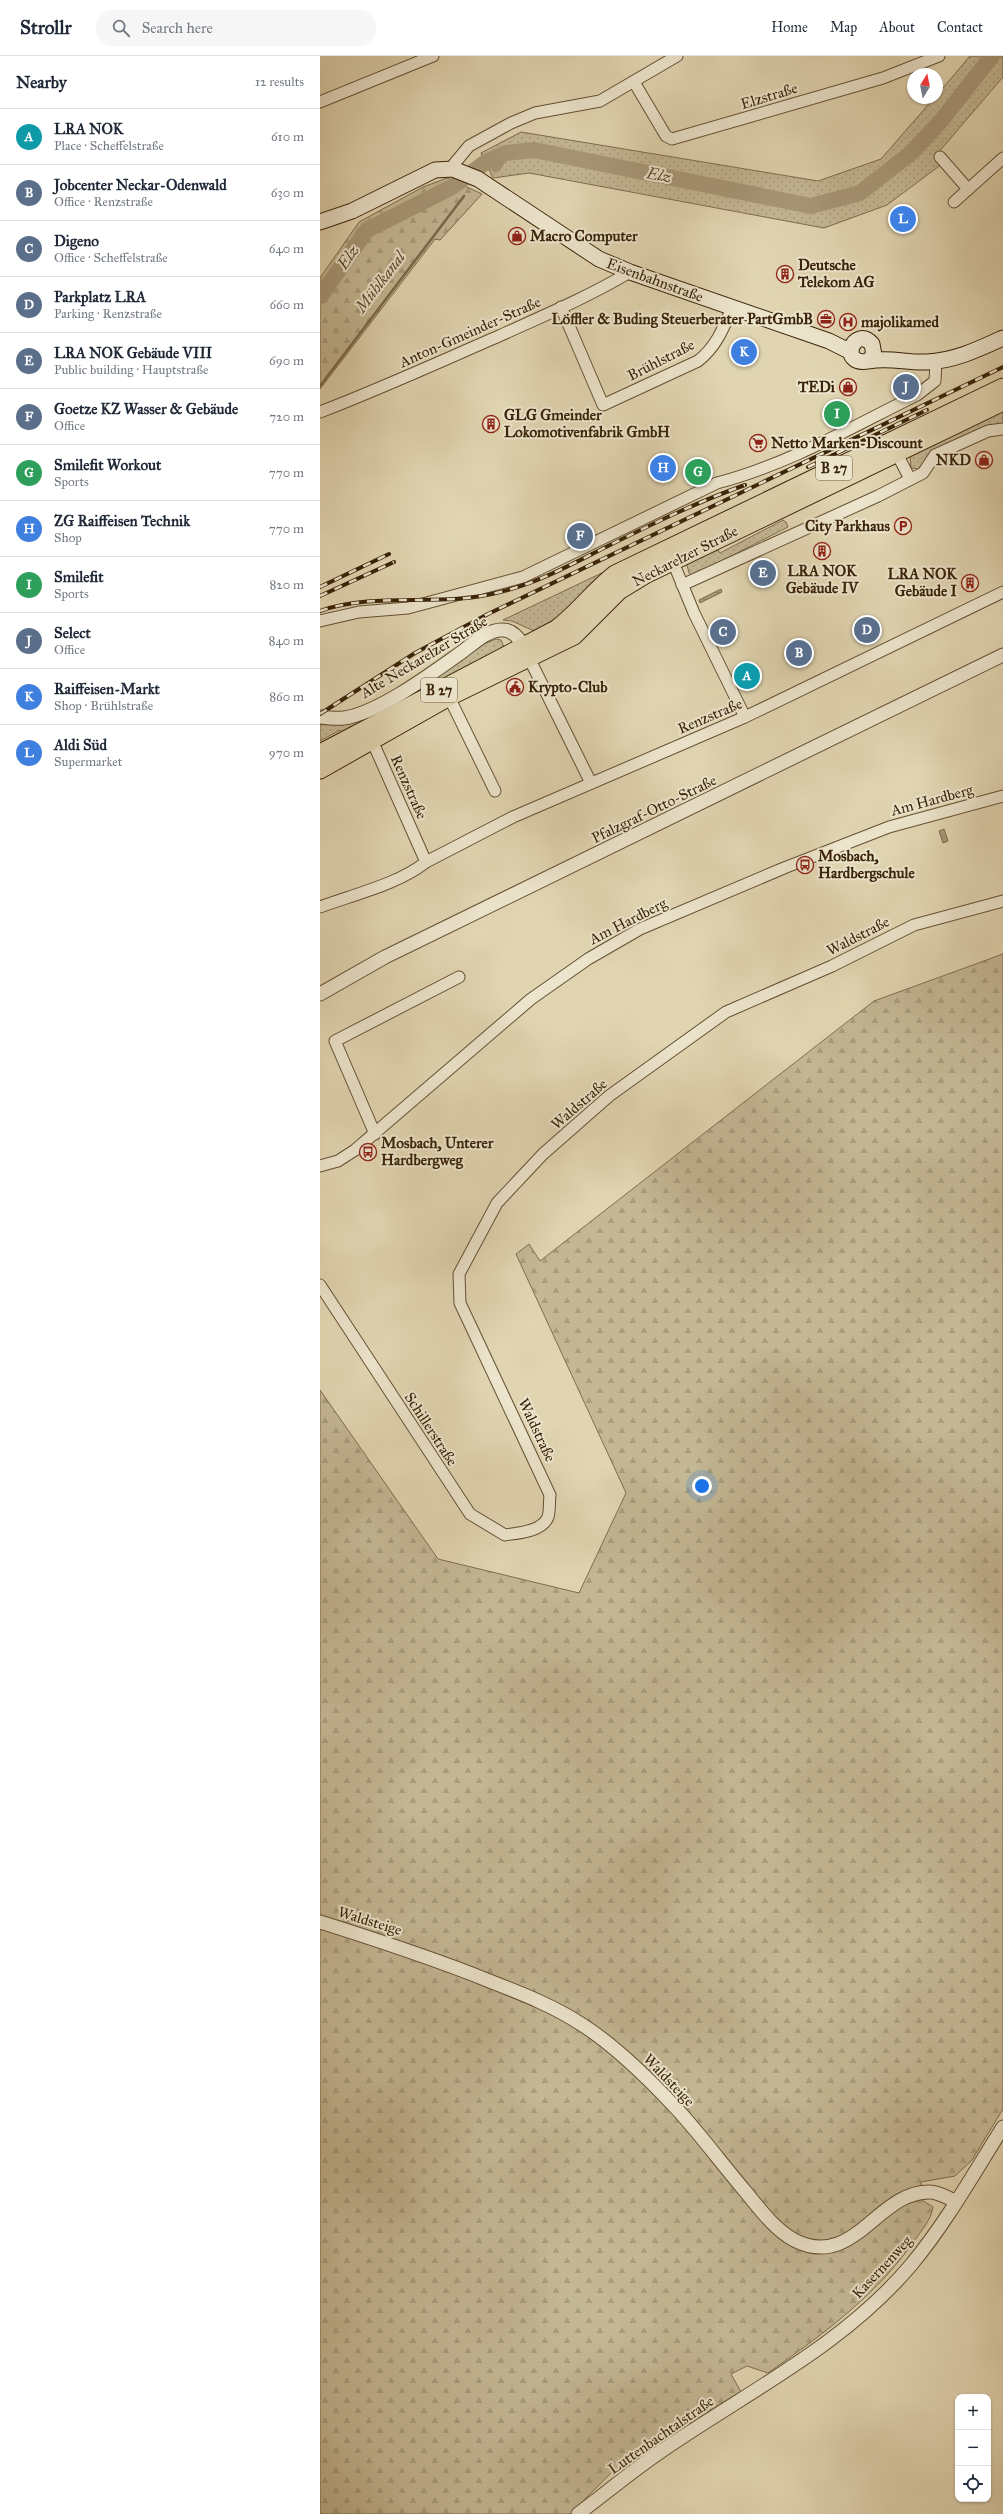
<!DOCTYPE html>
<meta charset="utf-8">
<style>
:root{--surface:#fff;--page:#f6f6f7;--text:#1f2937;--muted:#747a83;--line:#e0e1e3;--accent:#2563eb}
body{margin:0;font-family:"IM FELL Great Primer",serif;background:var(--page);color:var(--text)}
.controls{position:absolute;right:12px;bottom:12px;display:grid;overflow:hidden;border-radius:8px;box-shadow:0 1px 3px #0004}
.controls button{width:36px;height:36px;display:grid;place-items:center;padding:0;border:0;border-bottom:1px solid var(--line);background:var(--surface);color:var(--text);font:20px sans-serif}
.compass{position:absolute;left:587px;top:12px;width:36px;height:36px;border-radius:50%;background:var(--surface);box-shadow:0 1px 3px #0004;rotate:10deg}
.you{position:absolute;left:382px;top:1430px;width:14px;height:14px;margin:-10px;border:3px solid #fff;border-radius:50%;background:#1a73e8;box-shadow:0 0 0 6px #1a73e833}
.badge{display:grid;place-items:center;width:26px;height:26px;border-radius:50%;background:var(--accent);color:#fff;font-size:13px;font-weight:700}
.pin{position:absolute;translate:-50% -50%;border:2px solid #fff;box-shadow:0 1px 4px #0006}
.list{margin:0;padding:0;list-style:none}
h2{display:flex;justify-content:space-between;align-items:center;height:52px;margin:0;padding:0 16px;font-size:17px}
h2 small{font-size:13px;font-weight:400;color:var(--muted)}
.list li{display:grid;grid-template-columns:26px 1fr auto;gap:12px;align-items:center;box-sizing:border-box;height:56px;padding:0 16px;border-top:1px solid var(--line)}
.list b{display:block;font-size:15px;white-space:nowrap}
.list p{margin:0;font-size:13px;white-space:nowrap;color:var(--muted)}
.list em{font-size:13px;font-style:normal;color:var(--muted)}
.icon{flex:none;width:22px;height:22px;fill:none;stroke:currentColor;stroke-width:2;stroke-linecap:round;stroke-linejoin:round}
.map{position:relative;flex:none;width:683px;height:2458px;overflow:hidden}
header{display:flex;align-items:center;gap:24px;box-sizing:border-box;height:56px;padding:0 20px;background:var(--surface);border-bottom:1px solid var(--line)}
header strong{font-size:19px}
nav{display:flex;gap:22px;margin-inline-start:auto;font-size:14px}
.search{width:280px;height:36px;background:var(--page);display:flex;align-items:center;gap:10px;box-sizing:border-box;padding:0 14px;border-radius:16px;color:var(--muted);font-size:15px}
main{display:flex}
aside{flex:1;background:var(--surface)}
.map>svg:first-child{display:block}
.grass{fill:url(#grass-dots);stroke:#7e6d4e}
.forest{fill:url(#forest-firs);stroke:#7e6d4e}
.water{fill:url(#water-ripples);stroke:#7c694b}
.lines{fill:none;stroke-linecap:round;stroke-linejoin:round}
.stream{stroke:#7c694b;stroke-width:2.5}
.canal{stroke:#a89878;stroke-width:9}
.river{stroke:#a89878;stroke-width:16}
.minor-casing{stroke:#635032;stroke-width:13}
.tertiary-casing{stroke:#635032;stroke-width:15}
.secondary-casing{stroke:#392308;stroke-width:17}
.primary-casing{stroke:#392308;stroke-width:19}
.minor{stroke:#ece4cc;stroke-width:11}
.tertiary{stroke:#ece4cc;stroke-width:13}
.secondary{stroke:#ece4cc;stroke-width:15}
.primary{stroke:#e1d5b1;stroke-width:17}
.rail-casing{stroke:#392308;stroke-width:4}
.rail{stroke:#ece4cc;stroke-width:2.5;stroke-dasharray:8;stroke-linecap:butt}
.labels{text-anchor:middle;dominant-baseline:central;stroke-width:4;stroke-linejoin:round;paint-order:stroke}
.shield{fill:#ece4cc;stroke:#6f5d43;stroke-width:1}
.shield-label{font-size:14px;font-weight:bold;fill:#392308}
.street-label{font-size:15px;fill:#392308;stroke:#ece4cc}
.poi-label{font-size:15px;font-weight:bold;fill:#392308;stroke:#ece4cc;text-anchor:start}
.water-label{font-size:16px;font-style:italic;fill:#5a462a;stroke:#ece4cc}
</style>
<header>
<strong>Strollr</strong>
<div class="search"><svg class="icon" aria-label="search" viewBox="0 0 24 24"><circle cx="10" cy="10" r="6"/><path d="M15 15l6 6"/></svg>Search here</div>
<nav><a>Home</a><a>Map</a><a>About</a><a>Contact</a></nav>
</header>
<main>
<aside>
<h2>Nearby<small>12 results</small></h2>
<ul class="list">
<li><span class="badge" style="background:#0f9aa8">A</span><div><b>LRA NOK</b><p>Place · Scheffelstraße</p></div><em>610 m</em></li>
<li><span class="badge" style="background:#5c6f8a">B</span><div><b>Jobcenter Neckar-Odenwald</b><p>Office · Renzstraße</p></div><em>630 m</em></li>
<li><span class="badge" style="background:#5c6f8a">C</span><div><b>Digeno</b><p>Office · Scheffelstraße</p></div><em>640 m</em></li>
<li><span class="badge" style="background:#5c6f8a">D</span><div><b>Parkplatz LRA</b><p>Parking · Renzstraße</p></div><em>660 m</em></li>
<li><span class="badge" style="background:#5c6f8a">E</span><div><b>LRA NOK Gebäude VIII</b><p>Public building · Hauptstraße</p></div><em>690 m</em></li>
<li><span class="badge" style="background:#5c6f8a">F</span><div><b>Goetze KZ Wasser &amp; Gebäude</b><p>Office</p></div><em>720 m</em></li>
<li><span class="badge" style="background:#2e9e5b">G</span><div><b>Smilefit Workout</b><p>Sports</p></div><em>770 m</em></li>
<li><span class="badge" style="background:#3f7fe0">H</span><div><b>ZG Raiffeisen Technik</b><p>Shop</p></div><em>770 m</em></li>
<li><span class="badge" style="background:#2e9e5b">I</span><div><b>Smilefit</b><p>Sports</p></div><em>820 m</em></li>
<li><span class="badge" style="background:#5c6f8a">J</span><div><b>Select</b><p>Office</p></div><em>840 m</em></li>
<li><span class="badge" style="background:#3f7fe0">K</span><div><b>Raiffeisen-Markt</b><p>Shop · Brühlstraße</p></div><em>860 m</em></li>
<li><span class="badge" style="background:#3f7fe0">L</span><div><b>Aldi Süd</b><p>Supermarket</p></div><em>970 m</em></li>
</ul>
</aside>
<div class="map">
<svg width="683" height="2458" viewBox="0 0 683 2458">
<defs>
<pattern id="grass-dots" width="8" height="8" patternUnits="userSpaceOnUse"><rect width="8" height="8" fill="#c4b794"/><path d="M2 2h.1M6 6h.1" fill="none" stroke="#a99d7e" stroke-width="1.8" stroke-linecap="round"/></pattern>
<pattern id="forest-firs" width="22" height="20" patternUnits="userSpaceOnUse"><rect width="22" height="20" fill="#c4b794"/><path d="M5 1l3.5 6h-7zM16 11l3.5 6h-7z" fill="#a99d7e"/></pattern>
<pattern id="water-ripples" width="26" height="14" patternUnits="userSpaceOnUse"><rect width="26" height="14" fill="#a89878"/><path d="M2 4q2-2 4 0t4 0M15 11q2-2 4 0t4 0" fill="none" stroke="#8a7c60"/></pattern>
</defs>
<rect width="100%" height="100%" fill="#e1d5b1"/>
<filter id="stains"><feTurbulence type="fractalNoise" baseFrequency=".005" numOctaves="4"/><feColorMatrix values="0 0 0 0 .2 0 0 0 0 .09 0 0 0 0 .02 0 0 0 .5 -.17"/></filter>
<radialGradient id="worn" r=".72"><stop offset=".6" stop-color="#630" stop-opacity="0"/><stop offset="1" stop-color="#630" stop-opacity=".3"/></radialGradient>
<g class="grass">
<path d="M650 0H683V21L618 97 626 105 567 149 504 172 209 117 173 122 161 97 201 76 498 125 561 103 614 42H617V39Z"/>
<path d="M683 351V368L669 369 617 392 598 413 591 412 590 399Z"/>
<path d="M463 464 466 466 468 471 372 520 369 517 367 509 370 504 398 494 400 497Z"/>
<path d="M286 515 287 519 249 558 214 575 192 565 183 564Z"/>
<path d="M176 583 181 584 184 591 23 678 20 674 0 685V669L34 666 161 589Z"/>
</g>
<g class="forest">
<path d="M127 122 162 138 120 184 115 183 0 333V222L39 166 103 131Z"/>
<path d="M683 898V2053L652 2104 635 2120 601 2126 602 2144 613 2151C611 2164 602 2174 594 2185 556 2240 502 2279 448 2317L427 2310 411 2318 421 2336 291 2417 250 2458H0V1334L118 1503 259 1537 306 1437 196 1198 209 1188 220 1205 554 945Z"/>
</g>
<g class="water">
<path d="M401 533 402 536 380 547 379 544Z"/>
<path d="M624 773 628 785 623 787 619 775Z"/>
</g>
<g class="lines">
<path class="stream" d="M0 330 144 140"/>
<path class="canal" d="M176 112 186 97"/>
<path class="river" d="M0 241 47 174 132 131 166 106 186 97 214 94 491 150 540 137 591 97 620 66 672 0"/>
<g class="minor-casing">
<g id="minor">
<path d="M314 26 346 80 352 83 563 22 619 0"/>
<path d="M0 46 113 0"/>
<path d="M620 101 648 133"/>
<path d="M133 113 134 108 149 90 191 67 215 57 280 45 357 0"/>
<path d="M634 146 683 102"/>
<path d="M241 251 283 349 378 305C396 291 403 273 412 252"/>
<path d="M0 356C60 333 119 306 179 280 223 260 268 241 310 216"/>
<path d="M574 392 590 423"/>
<path d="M351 501 374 557 425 661"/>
<path d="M362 529 558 440 603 417 615 399 668 375 683 373"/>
<path d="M0 565 39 556 88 552 203 521 397 427C467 409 532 371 597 339L615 325 616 305"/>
<path d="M206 596 271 727"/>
<path d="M129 641 175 735"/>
<path d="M45 682 54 689 106 806 193 761 425 661 683 536"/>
<path d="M0 851C32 839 79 828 106 806"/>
<path d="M55 1078 15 985 139 921"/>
<path d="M0 1110 18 1105 35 1094 211 943 268 903 320 873 464 812 569 771 683 740"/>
<path d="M0 1229 150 1458 185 1479C197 1477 222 1476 228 1461 230 1455 229 1446 230 1439L140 1247 139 1218 177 1147 223 1098 289 1040 406 956 512 910 594 869 683 845"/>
</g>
</g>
<g class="tertiary-casing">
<g id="tertiary">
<path d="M0 661C8 662 16 663 24 662 58 657 111 618 139 598 151 590 167 573 183 574 193 574 199 583 204 590"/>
<path d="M0 938 65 901 683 599"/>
<path d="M0 1866C57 1884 112 1902 167 1924 200 1937 232 1949 261 1968 296 1990 328 2022 356 2052 380 2078 402 2108 425 2135 439 2152 454 2173 474 2184 534 2215 557 2135 610 2136 618 2136 628 2142 635 2145"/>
<path d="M258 2458C286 2437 312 2415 340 2396 425 2337 523 2290 591 2209 626 2167 654 2117 683 2071"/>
</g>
</g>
<g class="secondary-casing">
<g id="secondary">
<path d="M0 166 32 155 115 114 133 113 158 123 279 203 310 216 509 285 531 296"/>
<path d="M548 305 554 299 552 288C534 268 517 311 549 305 569 301 587 307 607 306 634 305 659 293 683 282"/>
</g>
</g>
<g class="primary-casing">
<g id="primary">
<path d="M0 697 236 573C258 557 273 535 295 518L683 331"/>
<path d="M0 714 129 641 254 580 299 535 327 518 683 346"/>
</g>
</g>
<use href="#minor" class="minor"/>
<use href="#tertiary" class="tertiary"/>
<use href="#secondary" class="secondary"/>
<use href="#primary" class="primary"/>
<g class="rail-casing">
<g id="rail">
<path d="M488 411 607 354"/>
<path d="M0 531 69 498"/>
<path d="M0 540 74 506"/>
<path d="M0 555C58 535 121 552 180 536 218 527 252 508 286 491 332 468 377 446 425 429"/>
<path d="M0 658 95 597 168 558 683 311"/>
</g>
</g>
<use href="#rail" class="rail"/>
</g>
<defs>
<g id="shop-ring" transform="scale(0.9)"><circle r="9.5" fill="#ece4cc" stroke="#8f2418" stroke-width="1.5"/><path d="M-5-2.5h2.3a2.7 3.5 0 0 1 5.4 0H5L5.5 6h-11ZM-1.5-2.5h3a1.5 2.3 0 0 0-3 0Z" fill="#8f2418"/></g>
<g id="building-ring" transform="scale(0.9)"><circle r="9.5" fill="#ece4cc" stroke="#8f2418" stroke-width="1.5"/><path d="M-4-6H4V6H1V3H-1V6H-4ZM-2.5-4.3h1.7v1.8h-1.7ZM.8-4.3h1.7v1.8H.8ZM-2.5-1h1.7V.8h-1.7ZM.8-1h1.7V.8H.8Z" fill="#8f2418"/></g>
<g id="office-ring" transform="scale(0.9)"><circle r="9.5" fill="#ece4cc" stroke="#8f2418" stroke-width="1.5"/><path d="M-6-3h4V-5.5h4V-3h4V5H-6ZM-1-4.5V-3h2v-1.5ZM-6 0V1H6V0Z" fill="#8f2418"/></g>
<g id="hospital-ring" transform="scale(0.9)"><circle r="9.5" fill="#ece4cc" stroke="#8f2418" stroke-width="1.5"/><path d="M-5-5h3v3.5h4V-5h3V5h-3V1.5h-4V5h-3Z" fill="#8f2418"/></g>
<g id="supermarket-ring" transform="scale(0.9)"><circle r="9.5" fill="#ece4cc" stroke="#8f2418" stroke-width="1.5"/><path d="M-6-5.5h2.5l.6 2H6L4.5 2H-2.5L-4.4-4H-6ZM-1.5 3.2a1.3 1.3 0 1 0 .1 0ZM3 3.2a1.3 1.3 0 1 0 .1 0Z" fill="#8f2418"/></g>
<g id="parking-ring" transform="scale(0.9)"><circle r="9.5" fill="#ece4cc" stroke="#8f2418" stroke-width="1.5"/><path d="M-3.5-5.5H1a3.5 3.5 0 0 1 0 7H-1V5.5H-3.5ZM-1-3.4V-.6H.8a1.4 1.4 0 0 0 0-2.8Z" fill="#8f2418"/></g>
<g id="civic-ring" transform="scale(0.9)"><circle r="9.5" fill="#ece4cc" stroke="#8f2418" stroke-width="1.5"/><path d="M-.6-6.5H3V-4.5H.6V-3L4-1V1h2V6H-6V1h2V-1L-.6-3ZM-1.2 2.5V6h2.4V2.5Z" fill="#8f2418"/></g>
<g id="bus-ring" transform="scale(0.9)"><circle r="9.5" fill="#ece4cc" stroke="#8f2418" stroke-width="1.5"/><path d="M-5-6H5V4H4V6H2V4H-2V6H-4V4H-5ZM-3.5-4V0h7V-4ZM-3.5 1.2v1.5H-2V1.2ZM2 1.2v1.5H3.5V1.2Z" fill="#8f2418"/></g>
</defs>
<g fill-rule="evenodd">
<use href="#shop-ring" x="197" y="180"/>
<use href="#building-ring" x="465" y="218"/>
<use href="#office-ring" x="506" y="263"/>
<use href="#hospital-ring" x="528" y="266"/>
<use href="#shop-ring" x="528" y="331"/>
<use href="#building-ring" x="171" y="368"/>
<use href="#supermarket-ring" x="438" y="387"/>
<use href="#shop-ring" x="664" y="404"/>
<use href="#parking-ring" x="583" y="470"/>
<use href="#building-ring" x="502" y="495"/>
<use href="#building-ring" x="650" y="527"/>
<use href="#civic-ring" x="195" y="631"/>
<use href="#bus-ring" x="485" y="809"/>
<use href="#bus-ring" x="48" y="1096"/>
</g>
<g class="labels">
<g class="shield">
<rect x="496" y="400" width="36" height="24" rx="3"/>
<rect x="101" y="622" width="36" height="24" rx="3"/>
</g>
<g class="shield-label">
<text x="514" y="412">B 27</text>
<text x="119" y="634">B 27</text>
</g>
<g class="street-label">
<text transform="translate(449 40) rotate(-17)">Elzstraße</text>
<text transform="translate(335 224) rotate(20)">Eisenbahnstraße</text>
<text transform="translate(150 276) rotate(-24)">Anton-Gmeinder-Straße</text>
<text transform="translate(341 304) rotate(-27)">Brühlstraße</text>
<text transform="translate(365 500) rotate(-27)">Neckarelzer Straße</text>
<text transform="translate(104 601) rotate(-31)">Alte Neckarelzer Straße</text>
<text transform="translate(390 660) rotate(-23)">Renzstraße</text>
<text transform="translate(89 731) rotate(66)">Renzstraße</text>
<text transform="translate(612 744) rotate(-15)">Am Hardberg</text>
<text transform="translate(334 753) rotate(-26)">Pfalzgraf-Otto-Straße</text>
<text transform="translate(308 865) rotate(-27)">Am Hardberg</text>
<text transform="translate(538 880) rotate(-27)">Waldstraße</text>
<text transform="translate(259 1048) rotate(-41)">Waldstraße</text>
<text transform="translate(111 1373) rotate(57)">Schillerstraße</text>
<text transform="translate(217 1374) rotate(65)">Waldstraße</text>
<text transform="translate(50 1865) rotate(17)">Waldsteige</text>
<text transform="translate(349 2024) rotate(46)">Waldsteige</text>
<text transform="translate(562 2211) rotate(-47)">Kasernenweg</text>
<text transform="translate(341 2379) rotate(-35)">Luttenbachtalstraße</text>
</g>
<g class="poi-label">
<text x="210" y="180">Macro Computer</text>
<text x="478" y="209">Deutsche<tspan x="478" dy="17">Telekom AG</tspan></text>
<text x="493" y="263" text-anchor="end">Löffler &amp; Buding Steuerberater PartGmbB</text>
<text x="541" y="266">majolikamed</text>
<text x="515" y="331" text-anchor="end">TEDi</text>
<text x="184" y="359">GLG Gmeinder<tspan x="184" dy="17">Lokomotivenfabrik GmbH</tspan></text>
<text x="451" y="387">Netto Marken-Discount</text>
<text x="651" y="404" text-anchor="end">NKD</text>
<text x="570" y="470" text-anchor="end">City Parkhaus</text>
<text x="502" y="515" text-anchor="middle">LRA NOK<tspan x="502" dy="17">Gebäude IV</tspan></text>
<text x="637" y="518" text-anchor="end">LRA NOK<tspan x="637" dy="17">Gebäude I</tspan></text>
<text x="208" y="631">Krypto-Club</text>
<text x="498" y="800">Mosbach,<tspan x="498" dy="17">Hardbergschule</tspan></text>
<text x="61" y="1087">Mosbach, Unterer<tspan x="61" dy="17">Hardbergweg</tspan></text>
</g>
<g class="water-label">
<text transform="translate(339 119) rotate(11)">Elz</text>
<text transform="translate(28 201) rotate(-55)">Elz</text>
<text transform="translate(60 226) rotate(-53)">Mühlkanal</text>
</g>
</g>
<rect width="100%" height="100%" filter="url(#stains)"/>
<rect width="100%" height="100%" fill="url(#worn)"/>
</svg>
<div class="controls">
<button>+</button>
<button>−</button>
<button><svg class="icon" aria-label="locate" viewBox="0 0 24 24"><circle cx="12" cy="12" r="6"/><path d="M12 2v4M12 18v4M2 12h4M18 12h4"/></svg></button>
</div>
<svg class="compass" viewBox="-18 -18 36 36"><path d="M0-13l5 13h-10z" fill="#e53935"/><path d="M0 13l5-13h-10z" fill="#747a83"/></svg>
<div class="you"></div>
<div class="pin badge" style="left:427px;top:620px;background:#0f9aa8">A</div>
<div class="pin badge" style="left:479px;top:597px;background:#5c6f8a">B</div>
<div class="pin badge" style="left:403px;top:576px;background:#5c6f8a">C</div>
<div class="pin badge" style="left:547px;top:574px;background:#5c6f8a">D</div>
<div class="pin badge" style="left:443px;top:517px;background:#5c6f8a">E</div>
<div class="pin badge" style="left:260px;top:480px;background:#5c6f8a">F</div>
<div class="pin badge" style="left:378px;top:416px;background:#2e9e5b">G</div>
<div class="pin badge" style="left:343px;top:412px;background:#3f7fe0">H</div>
<div class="pin badge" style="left:517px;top:358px;background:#2e9e5b">I</div>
<div class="pin badge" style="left:586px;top:331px;background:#5c6f8a">J</div>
<div class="pin badge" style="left:424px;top:296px;background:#3f7fe0">K</div>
<div class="pin badge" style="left:583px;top:163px;background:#3f7fe0">L</div>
</div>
</main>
